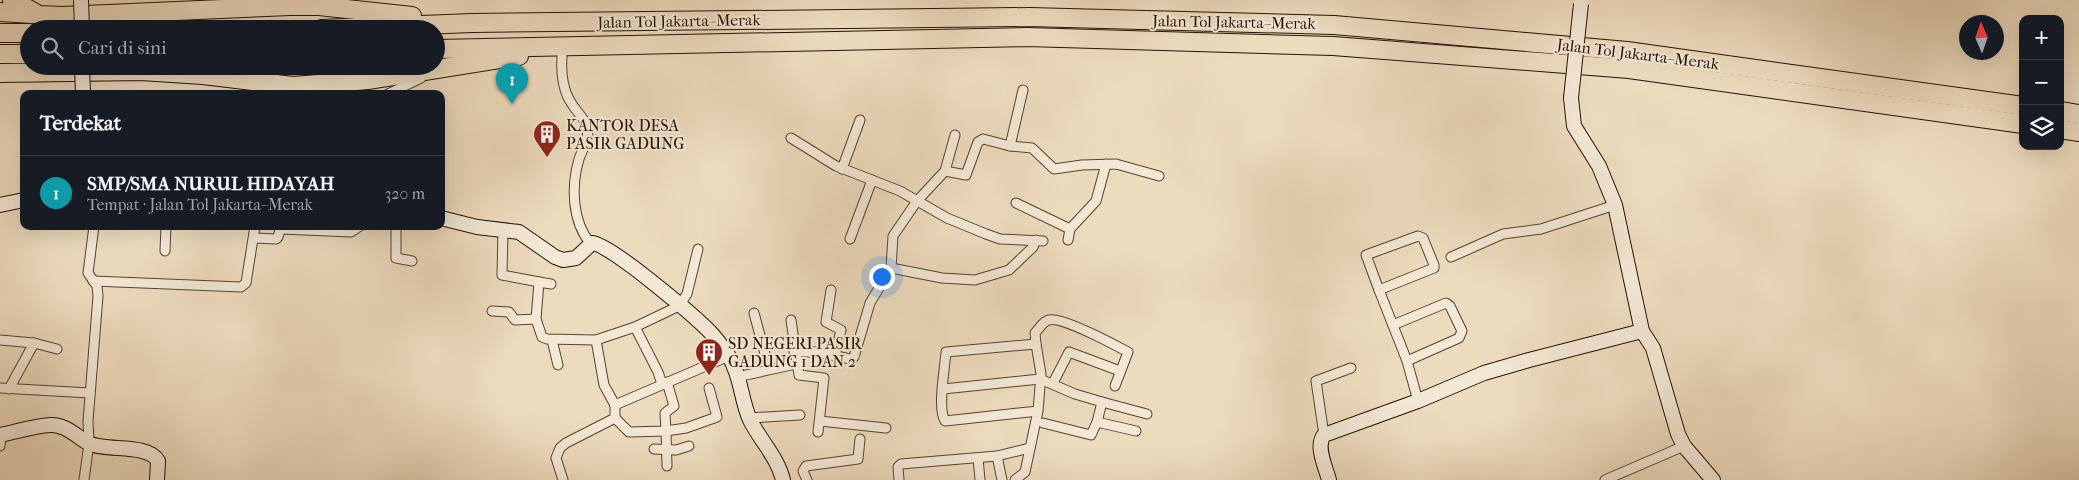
<!DOCTYPE html>
<html lang="id">
<meta charset="utf-8">
<style>
:root{--surface:#171b24;--page:#242831;--text:#f1f3f6;--muted:#9ea1a6;--line:#363941;--accent:#c59692}
body{margin:0;font-family:"IM FELL French Canon",serif;background:var(--page);color:var(--text)}
.controls{position:absolute;right:15px;top:15px;display:grid;overflow:hidden;border-radius:10px;box-shadow:0 5px 20px #0002}
.controls button{width:45px;height:45px;display:grid;place-items:center;padding:0;border:0;border-bottom:1px solid var(--line);background:var(--surface);color:var(--text);font:25px sans-serif}
.compass{position:absolute;left:1959px;top:15px;width:45px;height:45px;border-radius:50%;background:var(--surface);box-shadow:0 5px 20px #0002;rotate:358deg}
.you{position:absolute;left:881px;top:276px;width:18px;height:18px;margin:-12px;border:4px solid #fff;border-radius:50%;background:#1a73e8;box-shadow:0 0 0 8px #1a73e833}
.badge{display:grid;place-items:center;width:32px;height:32px;border-radius:50%;background:var(--accent);color:#fff;font-size:16px;font-weight:700}
.pin{position:absolute;translate:-50% -41px;filter:drop-shadow(0 1px 2px #0008)}
.pin::after{content:'';position:absolute;top:26px;width:18px;height:15px;background:inherit;clip-path:polygon(0 0,100% 0,50% 100%)}
.list{margin:0;padding:0;list-style:none}
h2{display:flex;justify-content:space-between;align-items:center;height:65px;margin:0;padding:0 20px;font-size:21px}
h2 small{font-size:16px;font-weight:400;color:var(--muted)}
.list li{display:grid;grid-template-columns:32px 1fr auto;gap:15px;align-items:center;box-sizing:border-box;height:75px;padding:0 20px;border-top:1px solid var(--line)}
.list b{display:block;font-size:19px;white-space:nowrap}
.list p{margin:0;font-size:16px;white-space:nowrap;color:var(--muted)}
.list em{font-size:16px;font-style:normal;color:var(--muted)}
.icon{flex:none;width:28px;height:28px;fill:none;stroke:currentColor;stroke-width:2;stroke-linecap:round;stroke-linejoin:round}
.map{position:relative;flex:none;width:2079px;height:480px;overflow:hidden}
.search{position:absolute;background:var(--surface);box-shadow:0 5px 20px #0002;left:20px;top:20px;width:425px;height:55px;display:flex;align-items:center;gap:12px;box-sizing:border-box;padding:0 18px;border-radius:28px;color:var(--muted);font-size:19px}
.panel{position:absolute;background:var(--surface);box-shadow:0 5px 20px #0002;left:20px;top:90px;width:425px;height:140px;border-radius:10px}
.map>svg:first-child{display:block}
.lines{fill:none;stroke-linecap:round;stroke-linejoin:round}
.street-casing{stroke:#564430;stroke-width:11}
.secondary-casing{stroke:#241200;stroke-width:16}
.highway-casing{stroke:#241200;stroke-width:20}
.street{stroke:#f3e8d5;stroke-width:9}
.secondary{stroke:#f3e8d5;stroke-width:14}
.highway{stroke:#eddbbe;stroke-width:18}
.secondary-bridge-casing{stroke:#241200;stroke-width:16;stroke-linecap:butt}
.secondary-bridge{stroke:#f3e8d5;stroke-width:14}
.labels{text-anchor:middle;dominant-baseline:central;stroke-width:4;stroke-linejoin:round;paint-order:stroke}
.street-label{font-size:16px;fill:#241200;stroke:#f3e8d5}
.poi-label{font-size:16px;fill:#241200;stroke:#f3e8d5;text-anchor:start}
</style>
<div class="map">
<svg width="2079" height="480" viewBox="0 0 2079 480">
<rect width="100%" height="100%" fill="#eddbbe"/>
<filter id="stains"><feTurbulence type="fractalNoise" baseFrequency=".004" numOctaves="4"/><feColorMatrix values="0 0 0 0 .2 0 0 0 0 .09 0 0 0 0 .02 0 0 0 .5 -.17"/></filter>
<radialGradient id="worn" r=".72"><stop offset=".6" stop-color="#630" stop-opacity="0"/><stop offset="1" stop-color="#630" stop-opacity=".3"/></radialGradient>
<g class="lines">
<g class="street-casing">
<g id="street">
<path d="M562 56C561 72 562 90 572 104 576 111 584 118 587 126 591 136 582 150 579 159 571 186 572 221 590 243"/>
<path d="M388 94 421 78"/>
<path d="M791 138 836 166 900 191 947 218 986 234 1000 239 1043 241"/>
<path d="M1010 146 1023 90"/>
<path d="M842 169 860 120"/>
<path d="M945 171 966 175 978 142 983 139 1010 146 1032 148 1054 169 1082 165 1116 164 1159 176"/>
<path d="M1016 203 1070 229"/>
<path d="M396 226V258L412 261"/>
<path d="M281 229 351 232 360 226"/>
<path d="M503 230 502 275 539 282 536 319 542 337 547 339 596 340 635 327 679 306 687 294 698 249"/>
<path d="M1418 236 1423 238 1434 265V268L1379 290 1366 255Z"/>
<path d="M254 238 276 239 278 237 281 226"/>
<path d="M850 239 872 180"/>
<path d="M1068 240 1070 229 1096 201 1106 164"/>
<path d="M165 251 166 226"/>
<path d="M1451 257 1503 234 1541 229 1615 205"/>
<path d="M891 268 942 278 975 280 1009 270 1033 247 1036 240"/>
<path d="M93 281 241 287 246 283 255 226"/>
<path d="M539 282 551 284"/>
<path d="M831 290 826 322 841 330 835 356"/>
<path d="M1379 290 1407 361 1418 401"/>
<path d="M492 311 509 312 515 320 536 319"/>
<path d="M754 313 769 369"/>
<path d="M791 320 799 375 824 378 818 432"/>
<path d="M1393 325 1446 303 1450 306 1462 331 1459 338 1407 361"/>
<path d="M635 327 658 372 662 384"/>
<path d="M0 340 34 343 57 349"/>
<path d="M552 340 558 365"/>
<path d="M596 340 604 385 615 405"/>
<path d="M1036 344 1035 333C1039 329 1043 321 1049 320 1061 316 1115 345 1128 352L1115 386"/>
<path d="M794 352H817L850 359 854 357 870 303 891 268 893 236 917 201 945 171 955 135"/>
<path d="M737 377 796 364"/>
<path d="M1053 383 1069 352 1120 371"/>
<path d="M0 388 90 393"/>
<path d="M9 389 34 343"/>
<path d="M943 389 1040 379 1075 394 1102 402 1097 422 1091 435 1043 423"/>
<path d="M1102 402 1147 414"/>
<path d="M615 418 629 432 666 431 665 413 674 406 667 382"/>
<path d="M749 418 800 415"/>
<path d="M820 421 886 428"/>
<path d="M1097 422 1136 431"/>
<path d="M1324 435 1316 381 1351 368"/>
<path d="M0 446 1 435"/>
<path d="M654 449 676 450 689 446"/>
<path d="M997 456 1030 448"/>
<path d="M978 458 980 480"/>
<path d="M667 466 666 431 686 428 717 417 709 388"/>
<path d="M84 480 89 443 88 421 98 296 97 286 88 273 94 226"/>
<path d="M563 480 556 458 560 448 566 443 615 418V405L729 356"/>
<path d="M807 480 803 471 806 466 858 459 860 439"/>
<path d="M899 480 898 467 901 464 997 456 1002 480"/>
<path d="M1015 480 1025 472 1038 411 1041 374 1036 344 946 352C945 367 937 409 945 421L1038 411"/>
<path d="M1605 480 1684 446"/>
</g>
</g>
<g class="secondary-casing">
<g id="secondary">
<path d="M1571 98 1574 126 1599 166 1615 205 1642 331 1653 348 1678 434 1684 446 1713 480"/>
<path d="M0 205 24 200"/>
<path d="M441 218 477 227 519 232 555 257 563 260 576 258 592 243C609 243 697 318 712 334 718 341 724 348 728 355 741 375 741 400 750 420 760 440 778 458 783 480"/>
<path d="M0 435C16 432 33 426 50 425 65 424 76 436 88 443 106 452 148 443 158 461L157 480"/>
<path d="M1329 480C1326 468 1315 446 1324 435L1418 401 1484 373 1529 360 1642 331"/>
</g>
</g>
<g class="highway-casing">
<g id="highway">
<path d="M12 0 39 15 62 16 290 6H319L412 16"/>
<path d="M0 12 32 14"/>
<path d="M321 29 472 23 1029 17 1334 25 1627 51 2023 106"/>
<path d="M0 33H29"/>
<path d="M436 49 1027 37 1333 46 1629 69 2023 124"/>
<path d="M0 54H29"/>
<path d="M0 73 141 71 203 75 293 86 368 80 519 56"/>
<path d="M2060 111 2079 114"/>
<path d="M2060 129 2079 132"/>
</g>
</g>
<use href="#street" class="street"/>
<use href="#secondary" class="secondary"/>
<use href="#highway" class="highway"/>
<g class="secondary-bridge-casing">
<g id="secondary-bridge">
<path d="M81 0 82 29"/>
<path d="M82 66 83 94"/>
<path d="M1571 98 1581 4"/>
</g>
</g>
<use href="#secondary-bridge" class="secondary-bridge"/>
</g>
<defs>
<g id="building-pin" transform="scale(1.4375)"><path d="M0 17L-7.5 6A9.5 9.5 0 1 1 7.5 6Z" fill="#8f2418" stroke="#f3e8d5"/><path d="M-4-6H4V6H1V3H-1V6H-4ZM-2.5-4.3h1.7v1.8h-1.7ZM.8-4.3h1.7v1.8H.8ZM-2.5-1h1.7V.8h-1.7ZM.8-1h1.7V.8H.8Z" fill="#fff"/></g>
</defs>
<g fill-rule="evenodd">
<use href="#building-pin" x="547" y="134"/>
<use href="#building-pin" x="709" y="352"/>
</g>
<g class="labels">
<g class="street-label">
<text transform="translate(679 21) rotate(-1)">Jalan Tol Jakarta–Merak</text>
<text transform="translate(1234 22) rotate(1)">Jalan Tol Jakarta–Merak</text>
<text transform="translate(1638 54) rotate(7)">Jalan Tol Jakarta–Merak</text>
</g>
<g class="poi-label">
<text x="566" y="125">KANTOR DESA<tspan x="566" dy="18">PASIR GADUNG</tspan></text>
<text x="728" y="343">SD NEGERI PASIR<tspan x="728" dy="18">GADUNG 1 DAN 2</tspan></text>
</g>
</g>
<rect width="100%" height="100%" filter="url(#stains)"/>
<rect width="100%" height="100%" fill="url(#worn)"/>
</svg>
<div class="controls">
<button>+</button>
<button>−</button>
<button><svg class="icon" aria-label="layers" viewBox="0 0 24 24"><path d="M12 4l9 5-9 5-9-5zM3 14l9 5 9-5"/></svg></button>
</div>
<svg class="compass" viewBox="-18 -18 36 36"><path d="M0-13l5 13h-10z" fill="#e53935"/><path d="M0 13l5-13h-10z" fill="#9ea1a6"/></svg>
<div class="you"></div>
<div class="pin badge" style="left:512px;top:104px;background:#0f9aa8">1</div>
<div class="search"><svg class="icon" aria-label="search" viewBox="0 0 24 24"><circle cx="10" cy="10" r="6"/><path d="M15 15l6 6"/></svg>Cari di sini</div>
<section class="panel">
<h2>Terdekat<small></small></h2>
<ul class="list">
<li><span class="badge" style="background:#0f9aa8">1</span><div><b>SMP/SMA NURUL HIDAYAH</b><p>Tempat · Jalan Tol Jakarta–Merak</p></div><em>320 m</em></li>
</ul>
</section>
</div>
